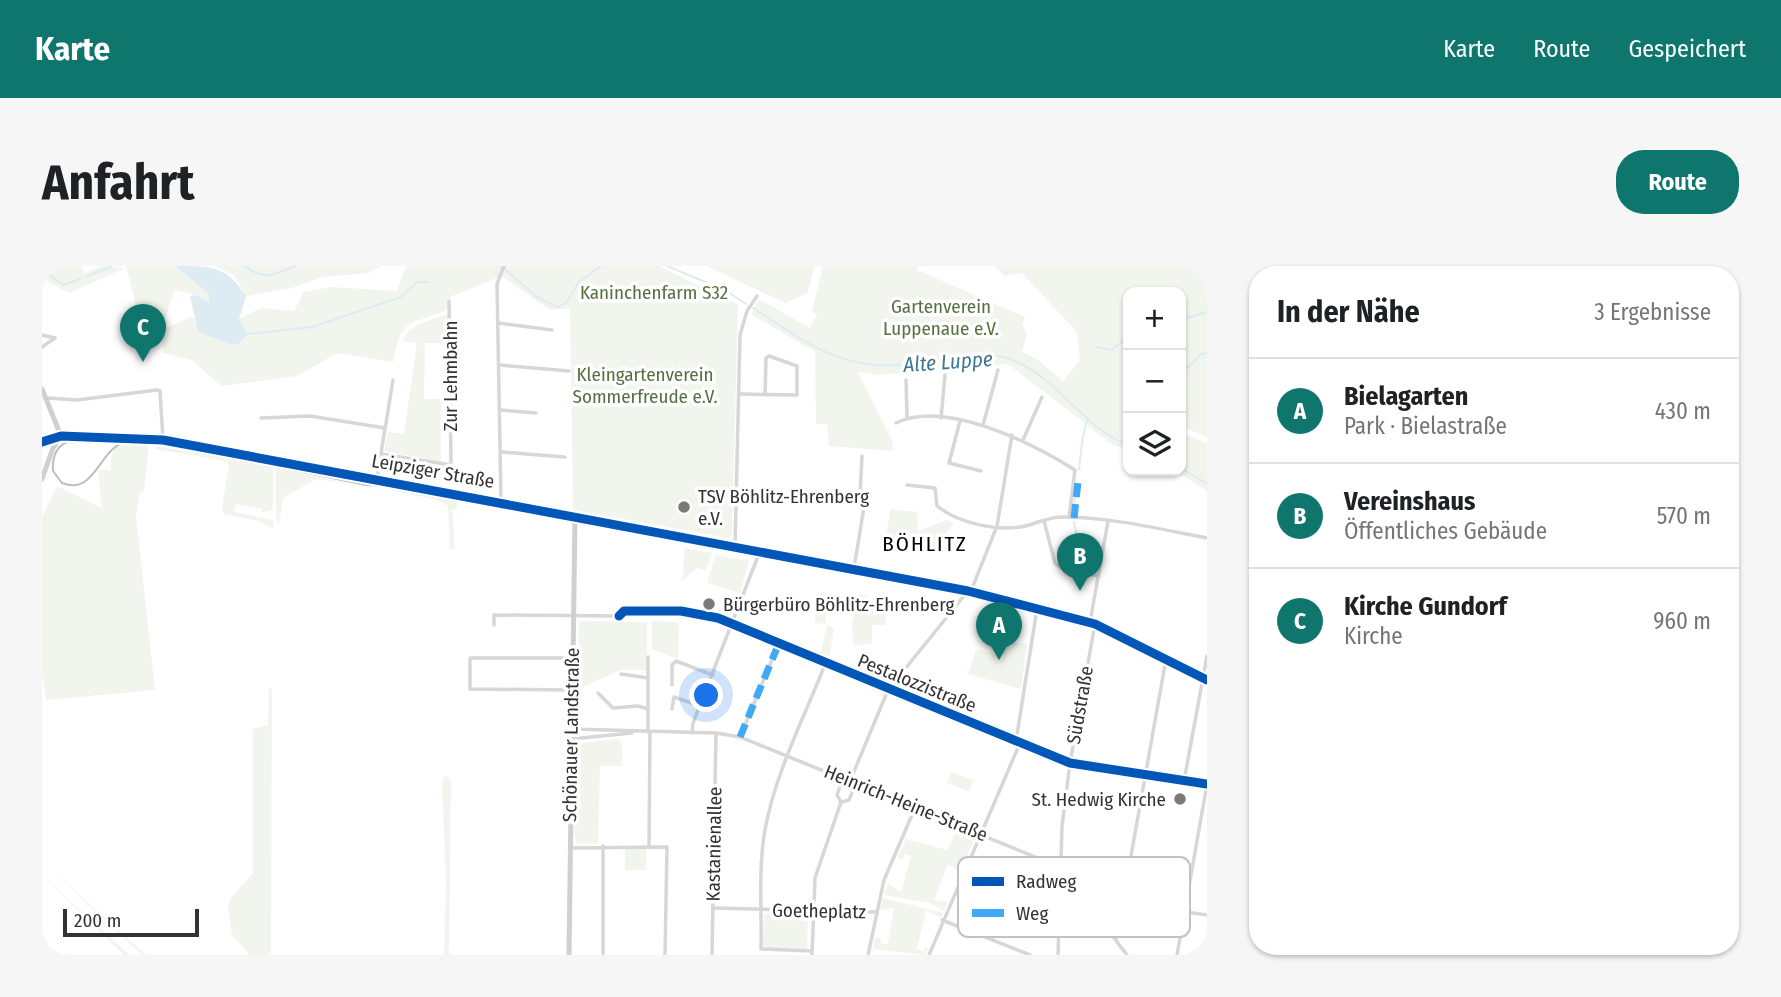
<!DOCTYPE html>
<html lang="de">
<meta charset="utf-8">
<style>
:root{--surface:#fff;--page:#f6f6f6;--text:#202124;--muted:#757577;--line:#e0e0e0;--accent:#0f766e}
body{margin:0;font-family:"Fira Sans Condensed",sans-serif;background:var(--page);color:var(--text)}
.controls{position:absolute;right:21px;top:21px;display:grid;overflow:hidden;border-radius:14px;box-shadow:0 2px 5px #0004}
.controls button{width:63px;height:63px;display:grid;place-items:center;padding:0;border:0;border-bottom:2px solid var(--line);background:var(--surface);color:var(--text);font:35px sans-serif}
.scale{position:absolute;left:21px;bottom:18px;width:136px;box-sizing:border-box;padding-left:7px;border:4px solid #333;border-top:0;font-size:19px;line-height:24px;white-space:nowrap;color:#333;-webkit-text-stroke:5px #fff;paint-order:stroke}
.you{position:absolute;left:665px;top:430px;width:24px;height:24px;margin:-18px;border:5px solid #fff;border-radius:50%;background:#1a73e8;box-shadow:0 0 0 10px #1a73e833}
.badge{display:grid;place-items:center;width:46px;height:46px;border-radius:50%;background:var(--accent);color:#fff;font-size:23px;font-weight:700}
.pin{position:absolute;translate:-50% -58px;filter:drop-shadow(0 2px 4px #0008)}
.pin::after{content:'';position:absolute;top:37px;width:24px;height:21px;background:inherit;clip-path:polygon(0 0,100% 0,50% 100%)}
.list{margin:0;padding:0;list-style:none}
h2{display:flex;justify-content:space-between;align-items:center;height:91px;margin:0;padding:0 28px;font-size:30px}
h2 small{font-size:23px;font-weight:400;color:var(--muted)}
.list li{display:grid;grid-template-columns:46px 1fr auto;gap:21px;align-items:center;box-sizing:border-box;height:105px;padding:0 28px;border-top:2px solid var(--line)}
.list b{display:block;font-size:26px;white-space:nowrap}
.list p{margin:0;font-size:23px;white-space:nowrap;color:var(--muted)}
.list em{font-size:23px;font-style:normal;color:var(--muted)}
.icon{flex:none;width:38px;height:38px;fill:none;stroke:currentColor;stroke-width:2;stroke-linecap:round;stroke-linejoin:round}
.map{position:relative;flex:none;width:1165px;height:689px;overflow:hidden;border-radius:28px}
header{display:flex;align-items:center;gap:42px;box-sizing:border-box;height:98px;padding:0 35px;background:var(--accent);color:#fff}
header strong{font-size:33px}
nav{display:flex;gap:38px;margin-inline-start:auto;font-size:24px}
.intro{display:flex;align-items:center;justify-content:space-between;box-sizing:border-box;height:168px;padding:0 42px}
h1{margin:0;font-size:49px}
.button{padding:18px 32px;border-radius:28px;background:var(--accent);color:#fff;font-size:24px;font-weight:700}
main{display:flex;gap:42px;padding:0 42px}
aside{flex:1;background:var(--surface);border-radius:28px;box-shadow:0 2px 5px #0004}
.map>svg:first-child{display:block}
.green{fill:#f1f5ed}
.water{fill:#ddebf3}
.lines{fill:none;stroke-linecap:round;stroke-linejoin:round}
.stream{stroke:#ddebf3;stroke-width:2}
.street{stroke:#d7d7d7;stroke-width:3.5}
.secondary{stroke:#d0d0d0;stroke-width:5}
.tram{stroke:#bebebe;stroke-width:2}
.quiet{stroke:#3fa9f5;stroke-width:7;stroke-dasharray:14 7;stroke-linecap:butt}
.cycleway-casing{stroke:#fff;stroke-width:13}
.cycleway{stroke:#0057b8;stroke-width:9}
.poi-dot{fill:#7a7a7a;stroke:#fff;stroke-width:2.5}
.labels{text-anchor:middle;dominant-baseline:central;stroke-width:7;stroke-linejoin:round;paint-order:stroke}
.park-label{font-size:19px;fill:#56703f;stroke:#fff}
.street-label{font-size:19px;fill:#333;stroke:#fff}
.poi-label{font-size:19px;fill:#333;stroke:#fff;text-anchor:start}
.water-label{font-size:21px;font-style:italic;fill:#3f7597;stroke:#fff}
.neighbourhood-label{font-size:21px;letter-spacing:2px;fill:#000;stroke:#fff}
.key{fill:#fff;stroke:#c2c2c2;stroke-width:2}
.key-label{font-size:19px;fill:#333}
</style>
<header>
<strong>Karte</strong>
<nav><a>Karte</a><a>Route</a><a>Gespeichert</a></nav>
</header>
<div class="intro"><h1>Anfahrt</h1><a class="button">Route</a></div>
<main>
<div class="map">
<svg width="1165" height="689" viewBox="0 0 1165 689">
<rect width="100%" height="100%" fill="#fff"/>
<g class="green">
<path d="M0 0H39L43 7 59 0 83 2 27 27 0 12Z"/>
<path d="M84 0H133L167 28 168 37 154 29 132 24 123 55 105 48 97 50Z"/>
<path d="M172 0H339L326 7 280 11 250 22 204 30 192 9Z"/>
<path d="M364 0H617L696 39 690 267 687 272 531 244 528 42 508 44 460 10 408 31 405 44C365 60 360 52 351 96L295 87 255 110 179 120 150 94 122 87 120 64 151 50 156 66 191 79 197 53 219 42 252 45 262 26 289 21 355 25Z"/>
<path d="M665 0H772L766 27 743 37Z"/>
<path d="M781 0H877L875 4 983 51 980 59 985 67 980 86 996 94 1021 115 1038 94 1035 66 980 7 963 10 953 0H1165V171L1139 160V26H1086V184L1071 179 966 98 834 109 815 105 851 177 850 185 787 180 785 158H774L773 86 709 48 717 33 768 62 775 48 770 46Z"/>
<path d="M406 48V77H383L382 133H399V196L342 185 346 166 362 168 375 77 361 75C365 58 391 54 406 48Z"/>
<path d="M1139 167 1165 177V225L1133 205H1139Z"/>
<path d="M82 178 107 180 102 225H98L94 250 113 424 4 434 0 409V252L15 220 60 242 56 204H69C68 191 69 182 82 178Z"/>
<path d="M114 180 231 200V244L220 246V243L194 238 192 246 231 254V263L217 255 182 248 180 241 187 199 184 195 113 183Z"/>
<path d="M234 201 321 221 415 232V243H410L413 283H408V293L406 240C396 229 297 217 274 213L241 232 237 257 234 254Z"/>
<path d="M849 243 875 246 876 265 905 254 912 257 889 286 842 276Z"/>
<path d="M643 282 670 287 664 304 655 302 640 315Z"/>
<path d="M674 289 707 295 698 327 665 317Z"/>
<path d="M774 327 788 329 783 358 773 357Z"/>
<path d="M817 328 825 330 824 334 818 333 817 342 825 344 827 336 846 340 843 359H830V377L812 380 810 358Z"/>
<path d="M537 355 605 356V404H578L541 421 536 419Z"/>
<path d="M610 355 637 356 636 393 610 383Z"/>
<path d="M785 358 792 363 787 394 778 390Z"/>
<path d="M962 375 985 378 979 423 926 408 934 383 958 389Z"/>
<path d="M227 421 230 424 229 689H208L190 669 186 640 188 633 211 607V463L226 459Z"/>
<path d="M576 473 580 479V500H558L556 578 535 577 532 568 536 481 540 477Z"/>
<path d="M909 506 931 514 927 525 905 517Z"/>
<path d="M403 509 409 514 407 689H402L404 613 400 518Z"/>
<path d="M914 564 933 572 918 606 906 598 892 634 906 636 902 645 888 637 842 629 846 617 859 626 869 590 863 588 861 593 856 592 864 573 906 584Z"/>
<rect x="583" y="583" width="21" height="21"/>
<path d="M0 595 104 689H100Z"/>
<path d="M0 609 87 689H82Z"/>
<path d="M841 632 901 647 899 652 884 644 875 683 882 685 883 681 886 682 883 689 831 683 833 671 840 673 839 678H846L852 642 838 644Z"/>
<path d="M722 647 766 648 765 684 721 682Z"/>
</g>
<path class="water" d="M133 0C171 0 184 0 204 30L197 53 205 68 198 77 191 79 156 66 148 30 154 29 167 36V28Z"/>
<g class="lines">
<g class="stream">
<path d="M203 0C222 15 232 9 253 0"/>
<path d="M459 0 495 31 515 41 524 37 537 16 559 0"/>
<path d="M625 0 683 24 704 38"/>
<path d="M0 4 21 19 38 13"/>
<path d="M44 11 69 0"/>
<path d="M711 42C774 83 804 108 882 97 907 94 937 85 961 91 1012 104 1038 161 1086 179"/>
<path d="M1139 54 1165 46"/>
<path d="M205 68 270 61 359 31 375 16H387"/>
<path d="M1055 81 1070 84 1086 71"/>
<path d="M1139 95 1146 102 1159 88 1165 87"/>
<path d="M1139 202 1165 218"/>
<path d="M1037 203C1039 189 1040 163 1046 154"/>
<path d="M1031 248 1034 222"/>
<path d="M1018 292 1036 275 1032 256"/>
</g>
<g class="street">
<path d="M456 57 510 64"/>
<path d="M0 69 13 72"/>
<path d="M0 81 13 72"/>
<path d="M457 99 527 105"/>
<path d="M864 114 865 151"/>
<path d="M698 128 755 129V100L727 90 724 92 723 129"/>
<path d="M5 132 35 134 115 124 118 125 121 174"/>
<path d="M458 144 494 147"/>
<path d="M219 152 268 150 343 162"/>
<path d="M899 152 903 109"/>
<path d="M918 155 907 197 939 205"/>
<path d="M854 157C903 133 990 177 1033 204L1027 251"/>
<path d="M941 159 956 104"/>
<path d="M981 174 1000 131"/>
<path d="M0 176 18 171"/>
<path d="M459 186 523 191"/>
<path d="M339 188 409 199 407 35"/>
<path d="M335 212 351 114"/>
<path d="M865 219 893 222 895 240C916 257 956 266 983 260 995 257 1007 251 1020 251 1068 251 1118 263 1165 272"/>
<path d="M459 235 455 18 462 0"/>
<path d="M1002 255 1013 297 1019 302 1057 310"/>
<path d="M693 280 698 69 705 45 715 30"/>
<path d="M812 302 822 241 818 229 820 190"/>
<path d="M929 325 955 260 970 169"/>
<path d="M1048 356 1066 255"/>
<path d="M691 358 1028 497 1165 518"/>
<path d="M452 359V349L577 350"/>
<path d="M579 408 606 412"/>
<path d="M630 419V399L634 395 671 409"/>
<path d="M530 424 428 423V392H530"/>
<path d="M556 427 571 442 596 440 606 443"/>
<path d="M630 443 632 431 658 440"/>
<path d="M530 463 674 467 698 471 1018 601 1085 689"/>
<path d="M606 466V391"/>
<path d="M650 467 651 457 718 285"/>
<path d="M698 471 737 377"/>
<path d="M529 473 590 467"/>
<path d="M974 475 995 343"/>
<path d="M808 515 846 424 926 325"/>
<path d="M1142 515 1165 390"/>
<path d="M799 536 807 534 814 517"/>
<path d="M607 581 608 466"/>
<path d="M528 582 625 581 623 689"/>
<path d="M1082 637 1165 649"/>
<path d="M671 642 834 646"/>
<path d="M900 654 988 689"/>
<path d="M1074 674 1124 393"/>
<path d="M770 685 719 683C720 644 716 603 723 564 733 508 761 454 782 401L788 398"/>
<path d="M561 689V580"/>
<path d="M670 689 674 467"/>
<path d="M770 689 773 612 799 536 795 529 801 512"/>
<path d="M826 689 842 614 873 542"/>
<path d="M887 689 978 477"/>
<path d="M1016 689 1020 560 1028 497 1053 358"/>
<path d="M1135 689 1165 518"/>
</g>
<g class="secondary">
<path d="M0 123 19 170"/>
<path d="M19 170 121 174 926 325 1053 358 1165 414"/>
<path d="M0 213 11 182 19 170"/>
<path d="M527 689 533 249"/>
</g>
<g class="tram">
<path d="M83 176C57 183 53 230 20 217L11 205C10 189 15 177 32 174 63 175 94 176 125 178L324 219 364 221 533 252 706 289 773 295"/>
<path d="M926 325 1053 358 1165 415"/>
</g>
<g class="quiet">
<path d="M1032 252 1036 216"/>
<path d="M698 471 737 377"/>
</g>
<g class="cycleway-casing">
<g id="cycleway">
<path d="M0 176 19 170 121 174 926 325 1053 358 1165 414"/>
<path d="M577 350 582 345H639L676 352 1028 497 1165 518"/>
</g>
</g>
<use href="#cycleway" class="cycleway"/>
</g>
<g class="poi-dot">
<circle cx="642" cy="241" r="7"/>
<circle cx="667" cy="338" r="7"/>
<circle cx="1138" cy="533" r="7"/>
</g>
<g class="labels">
<g class="park-label">
<text x="612" y="26">Kaninchenfarm S32</text>
<text x="899" y="40">Gartenverein<tspan x="899" dy="22">Luppenaue e.V.</tspan></text>
<text x="603" y="108">Kleingartenverein<tspan x="603" dy="22">Sommerfreude e.V.</tspan></text>
</g>
<g class="street-label">
<text transform="translate(408 110) rotate(-90)">Zur Lehmbahn</text>
<text transform="translate(391 205) rotate(10)">Leipziger Straße</text>
<text transform="translate(875 417) rotate(22)">Pestalozzistraße</text>
<text transform="translate(1038 439) rotate(-80)">Südstraße</text>
<text transform="translate(529 469) rotate(-89)">Schönauer Landstraße</text>
<text transform="translate(864 537) rotate(22)">Heinrich-Heine-Straße</text>
<text transform="translate(672 578) rotate(-89)">Kastanienallee</text>
<text transform="translate(777 645) rotate(1)">Goetheplatz</text>
</g>
<g class="poi-label">
<text x="656" y="230">TSV Böhlitz-Ehrenberg<tspan x="656" dy="22">e.V.</tspan></text>
<text x="681" y="338">Bürgerbüro Böhlitz-Ehrenberg</text>
<text x="1124" y="533" text-anchor="end">St. Hedwig Kirche</text>
</g>
<g class="water-label">
<text transform="translate(906 96) rotate(-4)">Alte Luppe</text>
</g>
<g class="neighbourhood-label">
<text x="883" y="278">BÖHLITZ</text>
</g>
</g>
<rect x="916" y="591" width="232" height="80" rx="10" class="key"/>
<rect x="930" y="611" width="32" height="9" fill="#0057b8"/>
<rect x="930" y="643" width="32" height="8" fill="#3fa9f5"/>
<g class="key-label">
<text x="974" y="622">Radweg</text>
<text x="974" y="654">Weg</text>
</g>
</svg>
<div class="controls">
<button>+</button>
<button>−</button>
<button><svg class="icon" aria-label="layers" viewBox="0 0 24 24"><path d="M12 4l9 5-9 5-9-5zM3 14l9 5 9-5"/></svg></button>
</div>
<div class="scale">200 m</div>
<div class="you"></div>
<div class="pin badge" style="left:957px;top:394px">A</div>
<div class="pin badge" style="left:1038px;top:325px">B</div>
<div class="pin badge" style="left:101px;top:96px">C</div>
</div>
<aside>
<h2>In der Nähe<small>3 Ergebnisse</small></h2>
<ul class="list">
<li><span class="badge">A</span><div><b>Bielagarten</b><p>Park · Bielastraße</p></div><em>430 m</em></li>
<li><span class="badge">B</span><div><b>Vereinshaus</b><p>Öffentliches Gebäude</p></div><em>570 m</em></li>
<li><span class="badge">C</span><div><b>Kirche Gundorf</b><p>Kirche</p></div><em>960 m</em></li>
</ul>
</aside>
</main>
